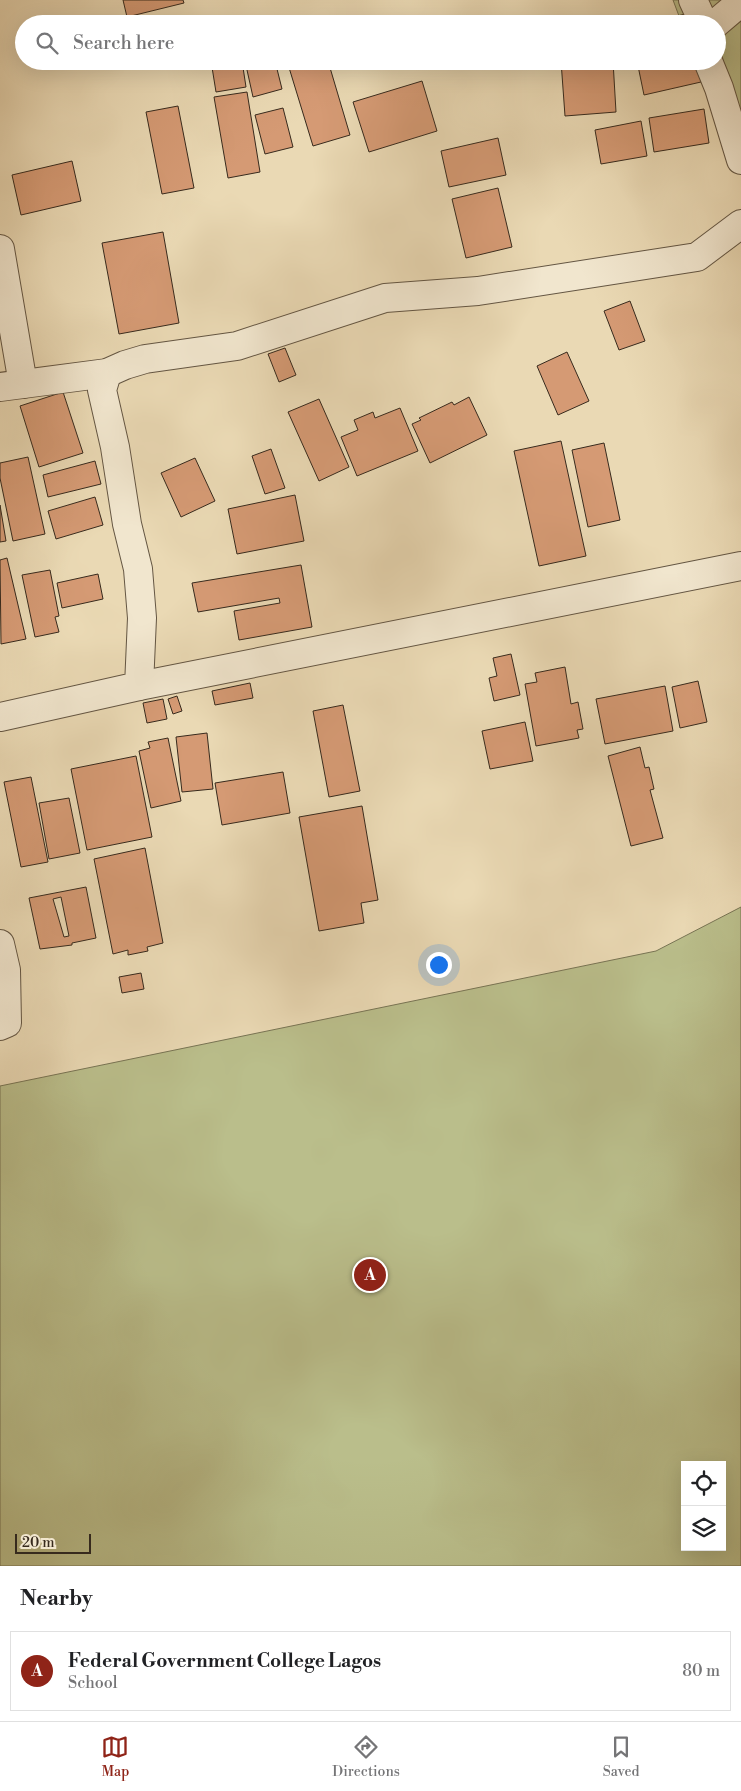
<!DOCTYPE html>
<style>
:root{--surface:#fff;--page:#f6f6f6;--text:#202124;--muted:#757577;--line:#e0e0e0;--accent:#8f2418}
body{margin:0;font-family:"Libre Bodoni",serif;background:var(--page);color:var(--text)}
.controls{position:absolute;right:15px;bottom:15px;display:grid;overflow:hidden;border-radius:0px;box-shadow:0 5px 20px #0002}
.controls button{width:45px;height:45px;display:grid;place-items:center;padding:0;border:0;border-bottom:1px solid var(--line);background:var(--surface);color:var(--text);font:25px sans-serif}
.scale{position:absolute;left:15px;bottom:12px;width:76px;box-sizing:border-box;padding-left:5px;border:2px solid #372a1d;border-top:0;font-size:14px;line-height:18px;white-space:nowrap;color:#372a1d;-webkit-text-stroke:4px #f1e6ce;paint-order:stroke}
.you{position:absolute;left:438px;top:964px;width:18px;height:18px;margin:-12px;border:4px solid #fff;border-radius:50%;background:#1a73e8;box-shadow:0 0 0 8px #1a73e833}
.badge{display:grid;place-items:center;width:32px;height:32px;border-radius:50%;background:var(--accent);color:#fff;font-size:16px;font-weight:700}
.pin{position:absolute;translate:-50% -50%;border:2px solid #fff;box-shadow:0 1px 5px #0006}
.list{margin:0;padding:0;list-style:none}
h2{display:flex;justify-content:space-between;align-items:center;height:65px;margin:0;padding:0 20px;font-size:21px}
h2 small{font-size:16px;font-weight:400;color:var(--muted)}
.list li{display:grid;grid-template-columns:32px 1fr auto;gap:15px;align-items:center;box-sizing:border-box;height:80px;margin:0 10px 10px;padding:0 10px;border:1px solid var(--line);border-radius:0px}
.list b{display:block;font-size:19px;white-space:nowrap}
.list p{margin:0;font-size:16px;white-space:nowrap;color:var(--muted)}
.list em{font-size:16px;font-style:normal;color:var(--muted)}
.icon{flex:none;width:28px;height:28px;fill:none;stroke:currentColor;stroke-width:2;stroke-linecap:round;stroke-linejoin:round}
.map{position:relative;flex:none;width:741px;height:1566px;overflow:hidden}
.search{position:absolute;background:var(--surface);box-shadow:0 5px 20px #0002;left:15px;right:15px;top:15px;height:55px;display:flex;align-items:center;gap:12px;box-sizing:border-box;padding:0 18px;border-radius:28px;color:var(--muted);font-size:19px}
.sheet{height:155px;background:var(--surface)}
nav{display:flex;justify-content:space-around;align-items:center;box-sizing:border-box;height:70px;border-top:1px solid var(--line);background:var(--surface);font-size:14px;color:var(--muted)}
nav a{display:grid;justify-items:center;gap:2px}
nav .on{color:var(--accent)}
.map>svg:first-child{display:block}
.green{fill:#babe8b;stroke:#787454;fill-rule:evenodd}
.building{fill:#d59a74;stroke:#372a1d;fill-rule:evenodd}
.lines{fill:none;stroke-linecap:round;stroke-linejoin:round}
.minor-casing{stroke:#645643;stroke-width:30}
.minor{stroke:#f1e6ce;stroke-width:28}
</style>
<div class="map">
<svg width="741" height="1566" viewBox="0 0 741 1566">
<rect width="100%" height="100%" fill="#ead9b4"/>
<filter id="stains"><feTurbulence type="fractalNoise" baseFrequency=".004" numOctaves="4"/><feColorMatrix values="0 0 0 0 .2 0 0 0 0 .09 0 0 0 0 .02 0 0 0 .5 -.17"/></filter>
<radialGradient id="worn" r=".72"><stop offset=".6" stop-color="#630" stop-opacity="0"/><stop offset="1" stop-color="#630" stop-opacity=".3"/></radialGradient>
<g class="green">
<path d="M673 0H741V169L717 61V24H682Z"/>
<path d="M741 907V1566H0V1086L656 951ZM685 1465H722V1547H685Z"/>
</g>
<g class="building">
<path d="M123 0H183L184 3 127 17Z"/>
<path d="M686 14 689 24H641Z"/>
<path d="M211 61H242L246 87 216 92Z"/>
<path d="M245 61H275L282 89 253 97Z"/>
<path d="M287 61H328L350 135 313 146Z"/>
<path d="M561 61H613L616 112 565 116Z"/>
<path d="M637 61H697L701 82 644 95Z"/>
<path d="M422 81 437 131 369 152 353 102Z"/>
<path d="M247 92 260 172 228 178 214 97Z"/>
<path d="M178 106 194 188 162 194 146 112Z"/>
<path d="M283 108 293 147 265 154 255 115Z"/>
<path d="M704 109 709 143 654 152 649 118Z"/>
<path d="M641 121 647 156 601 164 595 130Z"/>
<path d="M498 138 506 175 449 187 441 151Z"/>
<path d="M72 161 81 201 21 215 12 175Z"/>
<path d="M498 188 512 247 466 258 452 199Z"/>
<path d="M163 232 179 323 119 334 102 243Z"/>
<path d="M630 301 645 341 619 350 604 311Z"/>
<path d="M285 348 296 375 279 382 268 354Z"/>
<path d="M567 352 589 401 558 415 537 366Z"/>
<path d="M63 392 83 453 39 467 20 406Z"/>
<path d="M469 397 487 435 430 463 412 424 421 420 419 418 452 402 454 405Z"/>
<path d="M319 399 349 467 319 481 288 412Z"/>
<path d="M400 408 418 451 357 476 341 437 358 430 354 420 373 412 375 418Z"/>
<path d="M561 441 586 556 539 566 514 451Z"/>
<path d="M604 443 620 520 588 527 572 450Z"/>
<path d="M271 449 285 488 265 494 252 456Z"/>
<path d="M28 457 45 534 13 541 0 478V463Z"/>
<path d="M195 458 215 501 181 517 161 473Z"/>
<path d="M95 461 101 484 48 497 43 475Z"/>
<path d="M295 495 304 541 237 554 228 509Z"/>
<path d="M95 497 103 525 56 539 48 511Z"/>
<path d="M0 505 6 541 0 542Z"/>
<path d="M7 558 26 639 1 644 0 560Z"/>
<path d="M301 565 312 627 239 640 234 611 280 603 279 598 198 612 192 583Z"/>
<path d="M50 570 59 616 55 617 59 632 35 637 22 575Z"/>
<path d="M98 574 103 599 62 608 57 583Z"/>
<path d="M511 654 520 695 494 701 489 678 497 676 493 658Z"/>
<path d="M565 667 571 704 578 702 583 729 577 730 579 738 536 746 525 684 537 682 535 673Z"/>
<path d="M698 681 707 722 680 728 672 687Z"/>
<path d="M250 683 253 698 215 705 212 691Z"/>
<path d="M665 686 673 731 605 744 596 699Z"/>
<path d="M177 696 182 711 173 714 168 699Z"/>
<path d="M163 699 167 719 147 723 143 703Z"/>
<path d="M343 705 360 791 329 797 313 711Z"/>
<path d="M525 722 533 761 490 769 482 731Z"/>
<path d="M207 733 213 789 182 792 176 737Z"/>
<path d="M168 738 181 801 151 808 139 751 150 748 148 742Z"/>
<path d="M640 747 645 768 649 767 654 789 650 790 663 838 631 846 608 756Z"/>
<path d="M136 756 152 837 87 850 71 769Z"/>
<path d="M283 772 290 813 222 825 215 783Z"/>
<path d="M31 777 48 862 21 867 4 782Z"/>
<path d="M69 798 80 853 49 859 39 803Z"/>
<path d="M362 806 378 900 361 903 364 923 319 931 299 817Z"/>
<path d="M145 848 163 943 147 947 148 951 128 955V950L113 954 94 859Z"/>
<path d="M86 887 96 938 72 943V945L40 949 29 898ZM61 897 69 936 64 937 53 899Z"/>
<path d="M141 973 144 989 122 993 119 977Z"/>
</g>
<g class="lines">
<g class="minor-casing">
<g id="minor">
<path d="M693 0 704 24"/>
<path d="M715 24 741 2"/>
<path d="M708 61 719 88 741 160"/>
<path d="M0 249 23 384"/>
<path d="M0 387 107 373 125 365 145 359 237 346 385 298 478 291 697 257 741 224"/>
<path d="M139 686 741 566"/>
<path d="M0 717 139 686 142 618 138 569 127 524 115 447 102 390 107 373"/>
<path d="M0 944 6 970 7 1023 0 1026"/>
</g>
</g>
<use href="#minor" class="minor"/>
</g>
<rect width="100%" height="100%" filter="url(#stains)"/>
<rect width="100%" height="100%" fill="url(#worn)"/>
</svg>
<div class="controls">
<button><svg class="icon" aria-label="locate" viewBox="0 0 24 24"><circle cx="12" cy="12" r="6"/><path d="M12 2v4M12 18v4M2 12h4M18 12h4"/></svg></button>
<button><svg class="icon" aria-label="layers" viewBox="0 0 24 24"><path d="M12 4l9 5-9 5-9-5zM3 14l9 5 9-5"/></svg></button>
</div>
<div class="scale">20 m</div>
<div class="you"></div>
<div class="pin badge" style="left:370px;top:1275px">A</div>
<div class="search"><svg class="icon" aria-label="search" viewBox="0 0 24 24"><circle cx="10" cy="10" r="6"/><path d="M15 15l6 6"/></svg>Search here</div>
</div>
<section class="sheet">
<h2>Nearby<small></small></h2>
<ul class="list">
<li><span class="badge">A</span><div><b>Federal Government College Lagos</b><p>School</p></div><em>80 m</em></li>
</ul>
</section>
<nav>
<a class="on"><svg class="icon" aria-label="map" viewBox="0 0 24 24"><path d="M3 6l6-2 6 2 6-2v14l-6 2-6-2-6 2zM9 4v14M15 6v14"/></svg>Map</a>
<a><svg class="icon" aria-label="directions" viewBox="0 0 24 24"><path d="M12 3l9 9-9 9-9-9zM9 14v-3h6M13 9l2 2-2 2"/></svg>Directions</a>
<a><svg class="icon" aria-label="saved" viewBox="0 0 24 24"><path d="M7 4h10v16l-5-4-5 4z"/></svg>Saved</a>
</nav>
